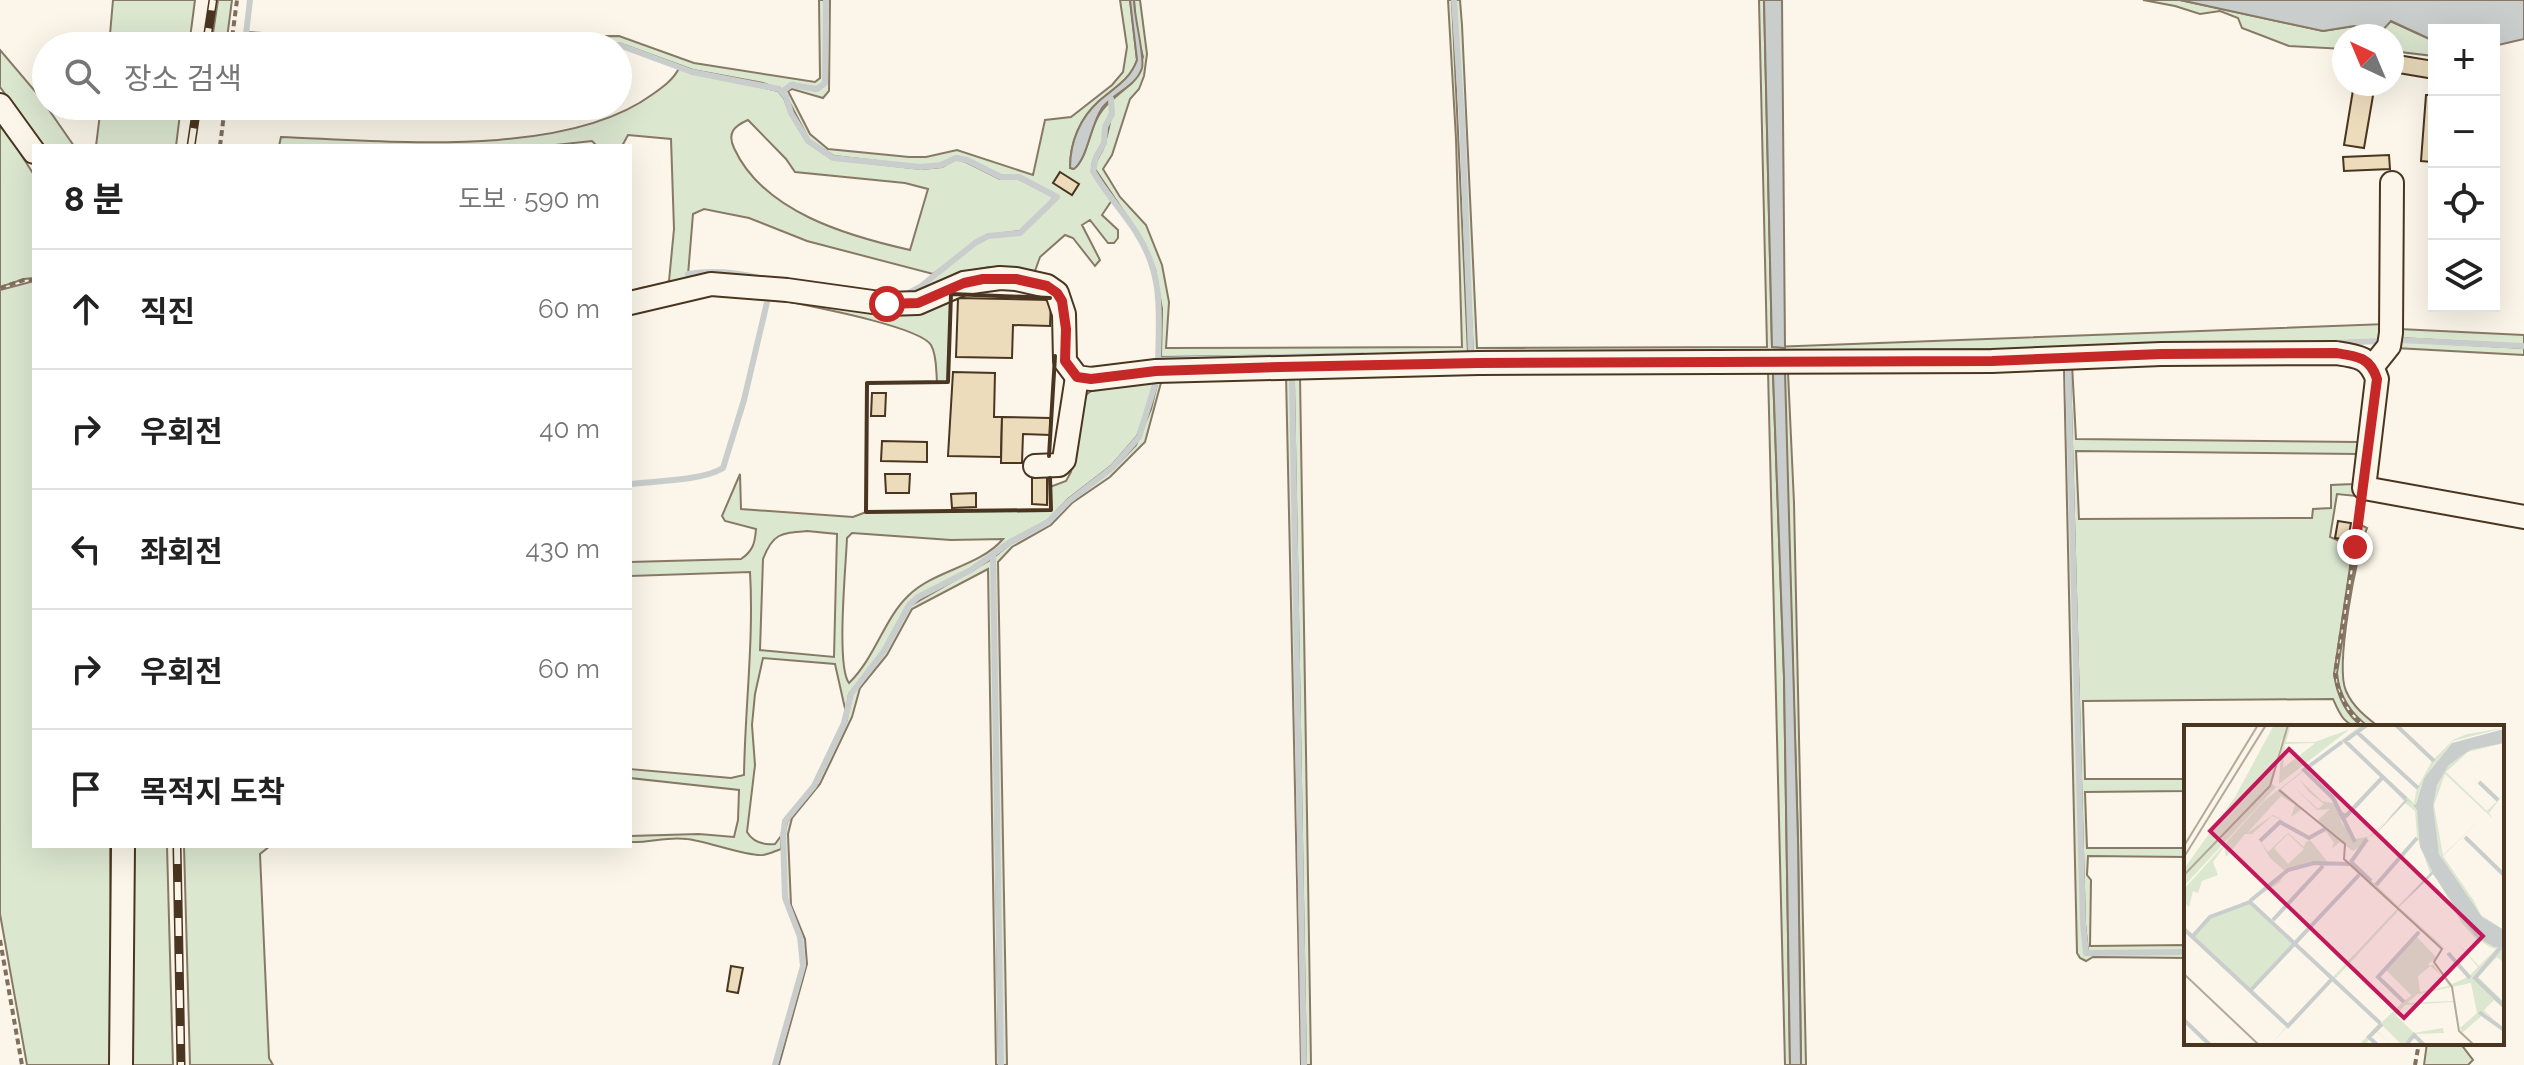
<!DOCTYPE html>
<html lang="ko">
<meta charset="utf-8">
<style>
:root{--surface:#fff;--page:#f6f6f6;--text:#222;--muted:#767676;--line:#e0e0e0}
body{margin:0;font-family:Raleway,"Noto Sans KR",sans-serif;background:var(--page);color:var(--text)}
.controls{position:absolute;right:24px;top:24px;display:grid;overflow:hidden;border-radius:0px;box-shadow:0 8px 32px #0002}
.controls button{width:72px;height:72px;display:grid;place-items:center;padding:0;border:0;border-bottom:2px solid var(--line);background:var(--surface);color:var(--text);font:40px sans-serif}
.compass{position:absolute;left:2332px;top:24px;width:72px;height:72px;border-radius:50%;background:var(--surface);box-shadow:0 8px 32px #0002;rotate:316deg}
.stop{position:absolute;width:24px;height:24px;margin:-18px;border:6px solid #c62828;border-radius:50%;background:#fff}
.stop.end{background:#c62828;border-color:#fff;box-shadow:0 2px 8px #0008}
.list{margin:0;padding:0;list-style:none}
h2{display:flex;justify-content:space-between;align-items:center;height:104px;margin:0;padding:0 32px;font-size:34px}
h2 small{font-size:26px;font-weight:400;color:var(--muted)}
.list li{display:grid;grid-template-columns:52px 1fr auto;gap:24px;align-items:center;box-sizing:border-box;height:120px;padding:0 32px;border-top:2px solid var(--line)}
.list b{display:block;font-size:30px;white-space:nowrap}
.list em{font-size:26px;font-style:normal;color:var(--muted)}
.icon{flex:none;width:44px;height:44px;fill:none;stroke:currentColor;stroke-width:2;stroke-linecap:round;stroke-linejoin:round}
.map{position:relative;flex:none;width:2524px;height:1065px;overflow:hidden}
.search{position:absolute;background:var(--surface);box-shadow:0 8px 32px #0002;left:32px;top:32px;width:600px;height:88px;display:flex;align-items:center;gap:20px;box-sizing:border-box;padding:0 28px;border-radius:44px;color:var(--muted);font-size:30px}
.panel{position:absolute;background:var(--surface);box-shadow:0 8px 32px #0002;left:32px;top:144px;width:600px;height:704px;border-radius:0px}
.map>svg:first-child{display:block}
.green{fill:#dce7d0;stroke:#887966;stroke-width:2;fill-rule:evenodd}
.water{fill:#c9cecd;stroke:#887966;stroke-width:2}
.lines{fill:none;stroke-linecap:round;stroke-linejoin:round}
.stream{stroke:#c9cecd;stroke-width:6}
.building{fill:#ecdcbc;stroke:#4a3520;stroke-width:2}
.minor-casing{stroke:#4a3520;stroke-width:26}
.path{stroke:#7f6f5c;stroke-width:4;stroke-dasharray:6 4;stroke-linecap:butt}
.minor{stroke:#fbf6e9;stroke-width:22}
.rail-casing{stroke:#4a3520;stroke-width:9}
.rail{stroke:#fbf6e9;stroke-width:6;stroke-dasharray:18;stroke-linecap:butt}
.wall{stroke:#4a3520;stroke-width:4}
.route{stroke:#c62828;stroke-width:10}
.inset-river{fill:none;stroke:#c9cecd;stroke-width:4}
.inset-road{fill:none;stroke:#b4a999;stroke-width:2}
.view{fill:#c2185b;fill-opacity:0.15;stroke:#c2185b;stroke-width:4}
.inset-edge{fill:none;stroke:#4a3520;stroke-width:4}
</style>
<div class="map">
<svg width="2524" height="1065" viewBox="0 0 2524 1065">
<rect width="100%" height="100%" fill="#fbf6e9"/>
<g class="green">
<path d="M113 0H195L189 46H109Z"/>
<path d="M218 0H232L226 46H211Z"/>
<path d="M819 0H824L825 79 822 85 817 88 791 83 782 90 763 83 693 70 619 43 246 41 247 32 329 37 619 36 694 63 815 82 820 78Z"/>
<path d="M827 0H830L829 91 823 98 792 89 788 91 810 134 828 149 909 157H926L957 150 1033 175 1045 120 1071 117 1112 85 1123 72 1127 47 1120 0H1130L1137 60C1130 80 1115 87 1099 101 1080 118 1070 142 1070 168L1073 169C1091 156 1087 121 1110 102L1112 109 1104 127 1103 143 1093 161 1092 170 1112 200 1102 215 1118 230V238L1114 243H1108L1090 220 1082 225 1100 260 1095 266 1073 238 1065 235 1040 257 1035 271 990 267 957 273 919 295 894 300 811 288 717 280 630 299V293C641 284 657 289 669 281L674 229 671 139 628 135 622 146H597L592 141 546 146H279L281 137C387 141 565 159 653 94 663 87 674 79 679 68L778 91 784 98 790 114 807 142 833 159 921 169 942 167 956 159 966 162 1000 179H1019L1055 197 1020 231 988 235 933 274 807 241 749 218 704 209 693 214 688 275C725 269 741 277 776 282 814 287 851 291 889 296L914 292 976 244 989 237 1021 234 1058 196 1019 176H1001L967 159 956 156 941 164 921 166 834 156 809 140 784 92 796 86 817 91 826 84ZM748 120 786 159 795 172 905 183 928 189 910 250C848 236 763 212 734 148 727 133 734 126 748 120Z"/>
<path d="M1134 0H1140L1147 54 1144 76 1139 89 1130 99 1112 155 1103 169 1120 197 1146 225 1162 265 1169 302 1166 348 1462 347 1456 139 1448 0H1452L1468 353 1161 357 1162 309 1155 269 1137 231 1095 169C1095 161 1098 158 1102 151 1106 143 1114 109 1112 100L1132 83 1143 57 1136 29Z"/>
<path d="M1455 0H1460L1462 25 1477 348 1767 347 1759 0H1764L1772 347 2386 324 2381 340 2100 348 1473 354Z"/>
<path d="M2143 0H2180L2323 31 2354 26 2381 32 2390 21 2434 41V56L2392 51V36H2344V49L2289 46 2242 28 2238 18 2220 11 2200 14 2175 6Z"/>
<path d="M0 50 40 97 74 146H44L0 87Z"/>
<path d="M101 106H181L176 146H96Z"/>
<path d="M0 121 34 175V278L24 279 0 287Z"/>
<path d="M34 281V846H110L112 1065H27L0 914V290Z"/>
<path d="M951 294 948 382H937C936 371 937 355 931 345 918 325 798 304 770 298Z"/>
<path d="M2399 329 2524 335V345L2399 338Z"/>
<path d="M2399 341 2524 348V355L2396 348Z"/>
<path d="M2072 364 2076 439 2358 442 2364 392 2372 383 2356 496 2337 494 2330 537 2353 547 2334 674C2337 695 2345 714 2363 727 2345 727 2340 715 2333 699L2083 701 2085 779H2186V791L2085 792 2087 848H2186V857L2088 856 2087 875 2091 880 2090 946 2186 945V951H2088L2085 924 2070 368 2067 367 2082 924 2085 954H2186V958L2093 957 2086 961 2080 958 2077 953 2064 369 2060 366 1788 372 1794 503 1806 1065H1801L1798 841 1784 372 1773 374 1784 677 1790 1065H1785L1768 371 1415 373 1300 377 1311 1065H1306L1294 383 1292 380 1303 1065H1301L1286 375 1162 379 1145 442 1110 477 1072 503 1051 525 1012 547 998 562 1007 1065H1002L994 557 1010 544 1049 523 1070 502 1114 468 1136 445 1151 409 1159 376ZM2076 451 2358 454 2353 484 2331 485V508L2313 509 2312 518 2079 519Z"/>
<path d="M1156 376 1154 390 1137 436 1112 465 1068 499 1047 521 1009 541 970 569 908 604 883 651 849 694 846 713 835 664 763 658 755 694 752 725 755 765 747 832C753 842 764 845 775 844L781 836V849C775 851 769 854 763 855 748 857 706 841 687 839 667 836 650 843 630 842V836L699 834 734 837 738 820 739 790 630 778V769L731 778 744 775C745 707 754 640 750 572L630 576V562L741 559C753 551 755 543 756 529L725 521 722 516 740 474 741 509 853 517 866 512 1050 510V487L1066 481 1071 472 1082 401 1087 394 1093 390ZM807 531 837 534 834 657 760 650 763 559C773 533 781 533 807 531ZM852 533 951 540 1003 539C979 567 934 570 908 596 884 619 875 658 849 683 836 666 846 565 847 538Z"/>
<path d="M2361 525 2367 528C2356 554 2335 667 2346 691 2353 707 2366 717 2379 727H2369C2350 713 2339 696 2337 673Z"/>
<path d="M992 559 999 1065H996L988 569 912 609 887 655 860 688 852 717 820 784 792 818 788 834 791 905 805 939 807 964 779 1065H776L804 966 801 936 786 898 784 836 787 822 815 787 846 723 852 695 885 652 910 606Z"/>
<path d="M128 846H167L173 1065H127Z"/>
<path d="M184 846H270L260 854 269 1058 273 1065H190Z"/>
<path d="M2427 1043H2460L2473 1060 2468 1065H2424Z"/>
</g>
<g class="water">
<path d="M1130 0H1134C1134 17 1145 56 1142 68 1136 87 1113 93 1102 108 1090 126 1088 158 1074 169L1070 168C1070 142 1080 118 1099 101 1115 87 1130 80 1137 60Z"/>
<path d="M1764 0H1782L1785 348 1772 347Z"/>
<path d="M2180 0H2524V39L2494 46V30H2434V41L2391 21 2381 32 2354 26 2323 31Z"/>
<path d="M1785 372 1798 841 1801 1065H1790L1784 677 1773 373Z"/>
</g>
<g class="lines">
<g class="stream">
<path d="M250 0 245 43 619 45 692 72 779 89 786 97 791 113 808 141 833 158 921 167 941 165 956 158 967 160 1001 177H1019L1057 197 1020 233 988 236 975 243 920 287 905 295"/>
<path d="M1454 0 1462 120 1471 355H1475"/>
<path d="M782 92 791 85 817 89 825 83 826 0"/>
<path d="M1111 99 1112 114 1105 127 1104 143 1096 157 1093 171C1105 193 1123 211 1136 232 1164 275 1159 314 1158 363"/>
<path d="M688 274C713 270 734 272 759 278"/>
<path d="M2400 340 2524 346"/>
<path d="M2334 343 2383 341"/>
<path d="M1158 360 1362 355"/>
<path d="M2068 368 2083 924 2086 953 2186 952"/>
<path d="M1292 381 1304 1065"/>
<path d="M630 484C655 481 702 481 723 468L744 400 768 298"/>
<path d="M993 556 1001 1065"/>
<path d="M775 1065 803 966 800 937 785 898 783 836 785 821 814 786 844 723 851 694 884 651 909 605 918 597 971 570 1010 542 1048 522 1069 501 1113 467 1139 437 1157 378"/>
</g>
</g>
<g class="building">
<path d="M2392 54 2434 61V79L2392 72Z"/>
<path d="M2354 84H2375L2364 148 2344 145Z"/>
<path d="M2426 95H2434L2432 162 2421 161Z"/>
<path d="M2389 155 2390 169 2344 171 2343 157Z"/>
<path d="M1060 172 1079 184 1072 195 1053 183Z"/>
<path d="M958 298 1051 300 1050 326 1013 325 1012 358 956 357Z"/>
<path d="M953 372 995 373 994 417H1002L1001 457 948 456Z"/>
<path d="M872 393H886L885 416H871Z"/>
<path d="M1002 417 1050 418V435L1023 434 1022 463H1001Z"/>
<path d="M882 441 927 442V462L881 461Z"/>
<path d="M885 474H910L909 493H886Z"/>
<path d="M1032 477H1047V505L1032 504Z"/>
<path d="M976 493V507L952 508 951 494Z"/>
<path d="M2338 521 2351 523 2348 540 2335 538Z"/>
<path d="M731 966 743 968 738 993 727 991Z"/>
</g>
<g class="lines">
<g class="minor-casing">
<g id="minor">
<path d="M0 105 34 152"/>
<path d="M630 303 711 284 787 290 887 304 918 303 964 283 1000 278 1016 279 1047 286 1057 293 1064 314 1065 361 1077 377 1091 379 1156 371 1478 363 1992 361 2161 354 2336 353C2357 356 2370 357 2377 379L2364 488 2524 517"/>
<path d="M2373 366 2389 346 2391 333 2392 183"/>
<path d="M1035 466 1059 465 1064 460 1077 377"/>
<path d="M121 1065 123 846"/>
</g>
</g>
<g class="path">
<path d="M231 46 237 0"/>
<path d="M220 146 225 106"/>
<path d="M0 288 24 280H34"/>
<path d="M2361 505 2335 674C2339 695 2347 713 2365 727"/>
<path d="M0 940 22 1065"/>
<path d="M2415 1065 2419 1043"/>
</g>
<use href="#minor" class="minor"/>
<g class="rail-casing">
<g id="rail">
<path d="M206 46 213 0"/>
<path d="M191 146 197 106"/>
<path d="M177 846 181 1065"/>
</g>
</g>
<use href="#rail" class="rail"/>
<g class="wall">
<path d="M1050 298 951 294 948 382 867 383 866 512 1051 510 1050 478"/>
<path d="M1049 456 1055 356"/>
</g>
</g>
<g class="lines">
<path class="route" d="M887 304 918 303 964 283 983 279H1016L1047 286 1057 293 1062 301 1066 329 1065 361 1077 377 1091 379 1156 371 1280 367 1478 363 1992 361 2161 354 2336 353C2357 356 2370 357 2377 379L2355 547"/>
</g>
<g transform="translate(2184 725)">
<rect width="320" height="320" fill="#fbf6e9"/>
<path d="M90 0H107L102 17H131L166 4 95 59 98 12 88 59 92 62 0 161V144L51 72ZM101 19 130 18V19L99 43ZM177 0H184L162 17 230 78 233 63 248 36 269 15 283 9 320 3 269 16 240 53 231 80 226 78 233 85 239 128 248 146 215 182 264 226 237 206 232 211 253 233 259 229 244 239 268 259 284 252 265 227 286 250 294 242 273 218 295 241 312 224 306 222 290 212 277 197 251 150 291 211 320 222V238L313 232 294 252 320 277V284L310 275 300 285 320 305 301 288 278 308 276 303 293 288 287 258 234 269 223 278 269 276V277L221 280 212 290 230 308 259 303 260 308 231 309 241 320 230 310 218 320 197 299 192 305 208 320 191 305 186 311 195 320 186 312 182 320H175L195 298 148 255 104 301 86 320 103 301 0 205 8 211 26 192 60 180 95 158 102 147 86 133 76 116 84 127 104 108 120 122 122 117 126 115 147 141 171 134 175 122 169 126 152 114 156 117 148 123 150 118 134 95 146 84 133 85 110 62 134 84 140 79 125 67 116 55 138 76 152 79 120 46 97 64 118 84 107 92 111 80 97 71 63 108 89 90 101 96 88 91 68 109H61L42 132 40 122 29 137 34 150 18 156 14 168 9 166 5 182 0 177V164L79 77ZM160 17 198 53 162 91 121 45ZM199 53 220 76 188 111 171 114 157 97 158 90 162 92ZM221 78 231 86 233 112 191 159 169 137 177 119ZM104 109 120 124 104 139 90 123ZM234 114 246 148 214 181 192 160ZM129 138 138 141 87 195 67 177 105 146ZM166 139 175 148 111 218 88 197 139 141ZM176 150 213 184 148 253 112 218ZM215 185 236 205 193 252 219 277 197 298 150 255ZM111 220 146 254 104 300 68 266ZM249 239 265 261 236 267 234 251ZM202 245 227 270V271L220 276 195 252ZM320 18 284 27 262 47 303 86 320 69 305 88 309 94 298 106 309 94 261 49 250 80 259 130 301 90 259 131 290 176 297 190 320 205 304 199 293 187 255 129 249 90V78L253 60 265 40 286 25Z" fill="#dce7d0" fill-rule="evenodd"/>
<path d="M320 4V18L286 25 265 40 253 60 249 81 255 129 298 192 320 205V222H310L291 211 249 149 215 182 248 146 236 122 233 85 224 75 188 113 174 116 188 113 222 74 225 75 229 80 232 79 240 53 268 18Z" fill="#c9cecd"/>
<path class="inset-river" d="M183 0 161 16 222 74M212 0 250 36M174 8 234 63M158 17 120 45 149 73 171 117M295 57 314 75M158 89 162 91 198 53M281 112 320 150M76 116 96 97 125 113 141 104M167 137 187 156M167 137 183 114M192 160 233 113M66 176 104 145 130 138 165 139M89 195 139 141M0 204 104 301 148 254M8 212 26 192 66 177 196 298M317 222 291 253 320 281M264 228 286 253M67 265 175 150M220 277 194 252 235 207M295 287 320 305M0 295 26 320M193 320 185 312 198 299M222 320 230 310 240 320"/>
<path class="inset-road" d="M95 65 161 119 160 134 258 224 250 237 268 262 275 306 290 320M0 121 74 0M0 132 82 0M0 150 86 61 104 0M0 249 75 320"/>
<path class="view" d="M105 24 299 211 220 293 26 106Z"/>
<rect width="320" height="320" class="inset-edge"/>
</g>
</svg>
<div class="controls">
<button>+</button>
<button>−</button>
<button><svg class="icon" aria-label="locate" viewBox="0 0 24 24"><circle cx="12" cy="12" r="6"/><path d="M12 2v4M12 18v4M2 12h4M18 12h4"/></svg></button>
<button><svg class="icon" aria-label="layers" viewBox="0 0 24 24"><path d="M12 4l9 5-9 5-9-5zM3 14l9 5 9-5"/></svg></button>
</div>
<svg class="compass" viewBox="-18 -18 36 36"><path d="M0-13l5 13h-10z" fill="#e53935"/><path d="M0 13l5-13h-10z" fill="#767676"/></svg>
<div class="stop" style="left:887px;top:304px"></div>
<div class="stop end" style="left:2355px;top:547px"></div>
<div class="search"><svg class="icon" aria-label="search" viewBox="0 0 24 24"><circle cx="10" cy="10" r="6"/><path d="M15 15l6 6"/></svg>장소 검색</div>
<section class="panel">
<h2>8 분<small>도보 · 590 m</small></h2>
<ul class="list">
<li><svg class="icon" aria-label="ahead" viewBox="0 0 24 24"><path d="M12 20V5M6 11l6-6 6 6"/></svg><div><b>직진</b></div><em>60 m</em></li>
<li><svg class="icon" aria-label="right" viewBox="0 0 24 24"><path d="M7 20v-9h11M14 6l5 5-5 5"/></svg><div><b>우회전</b></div><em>40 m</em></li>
<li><svg class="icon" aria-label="left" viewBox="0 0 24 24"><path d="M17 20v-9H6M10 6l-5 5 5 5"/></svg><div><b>좌회전</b></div><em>430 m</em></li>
<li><svg class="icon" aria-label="right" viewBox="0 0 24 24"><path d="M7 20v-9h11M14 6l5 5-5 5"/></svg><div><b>우회전</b></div><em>60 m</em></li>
<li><svg class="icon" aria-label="arrive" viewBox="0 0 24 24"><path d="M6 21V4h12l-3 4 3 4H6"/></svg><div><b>목적지 도착</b></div></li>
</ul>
</section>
</div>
